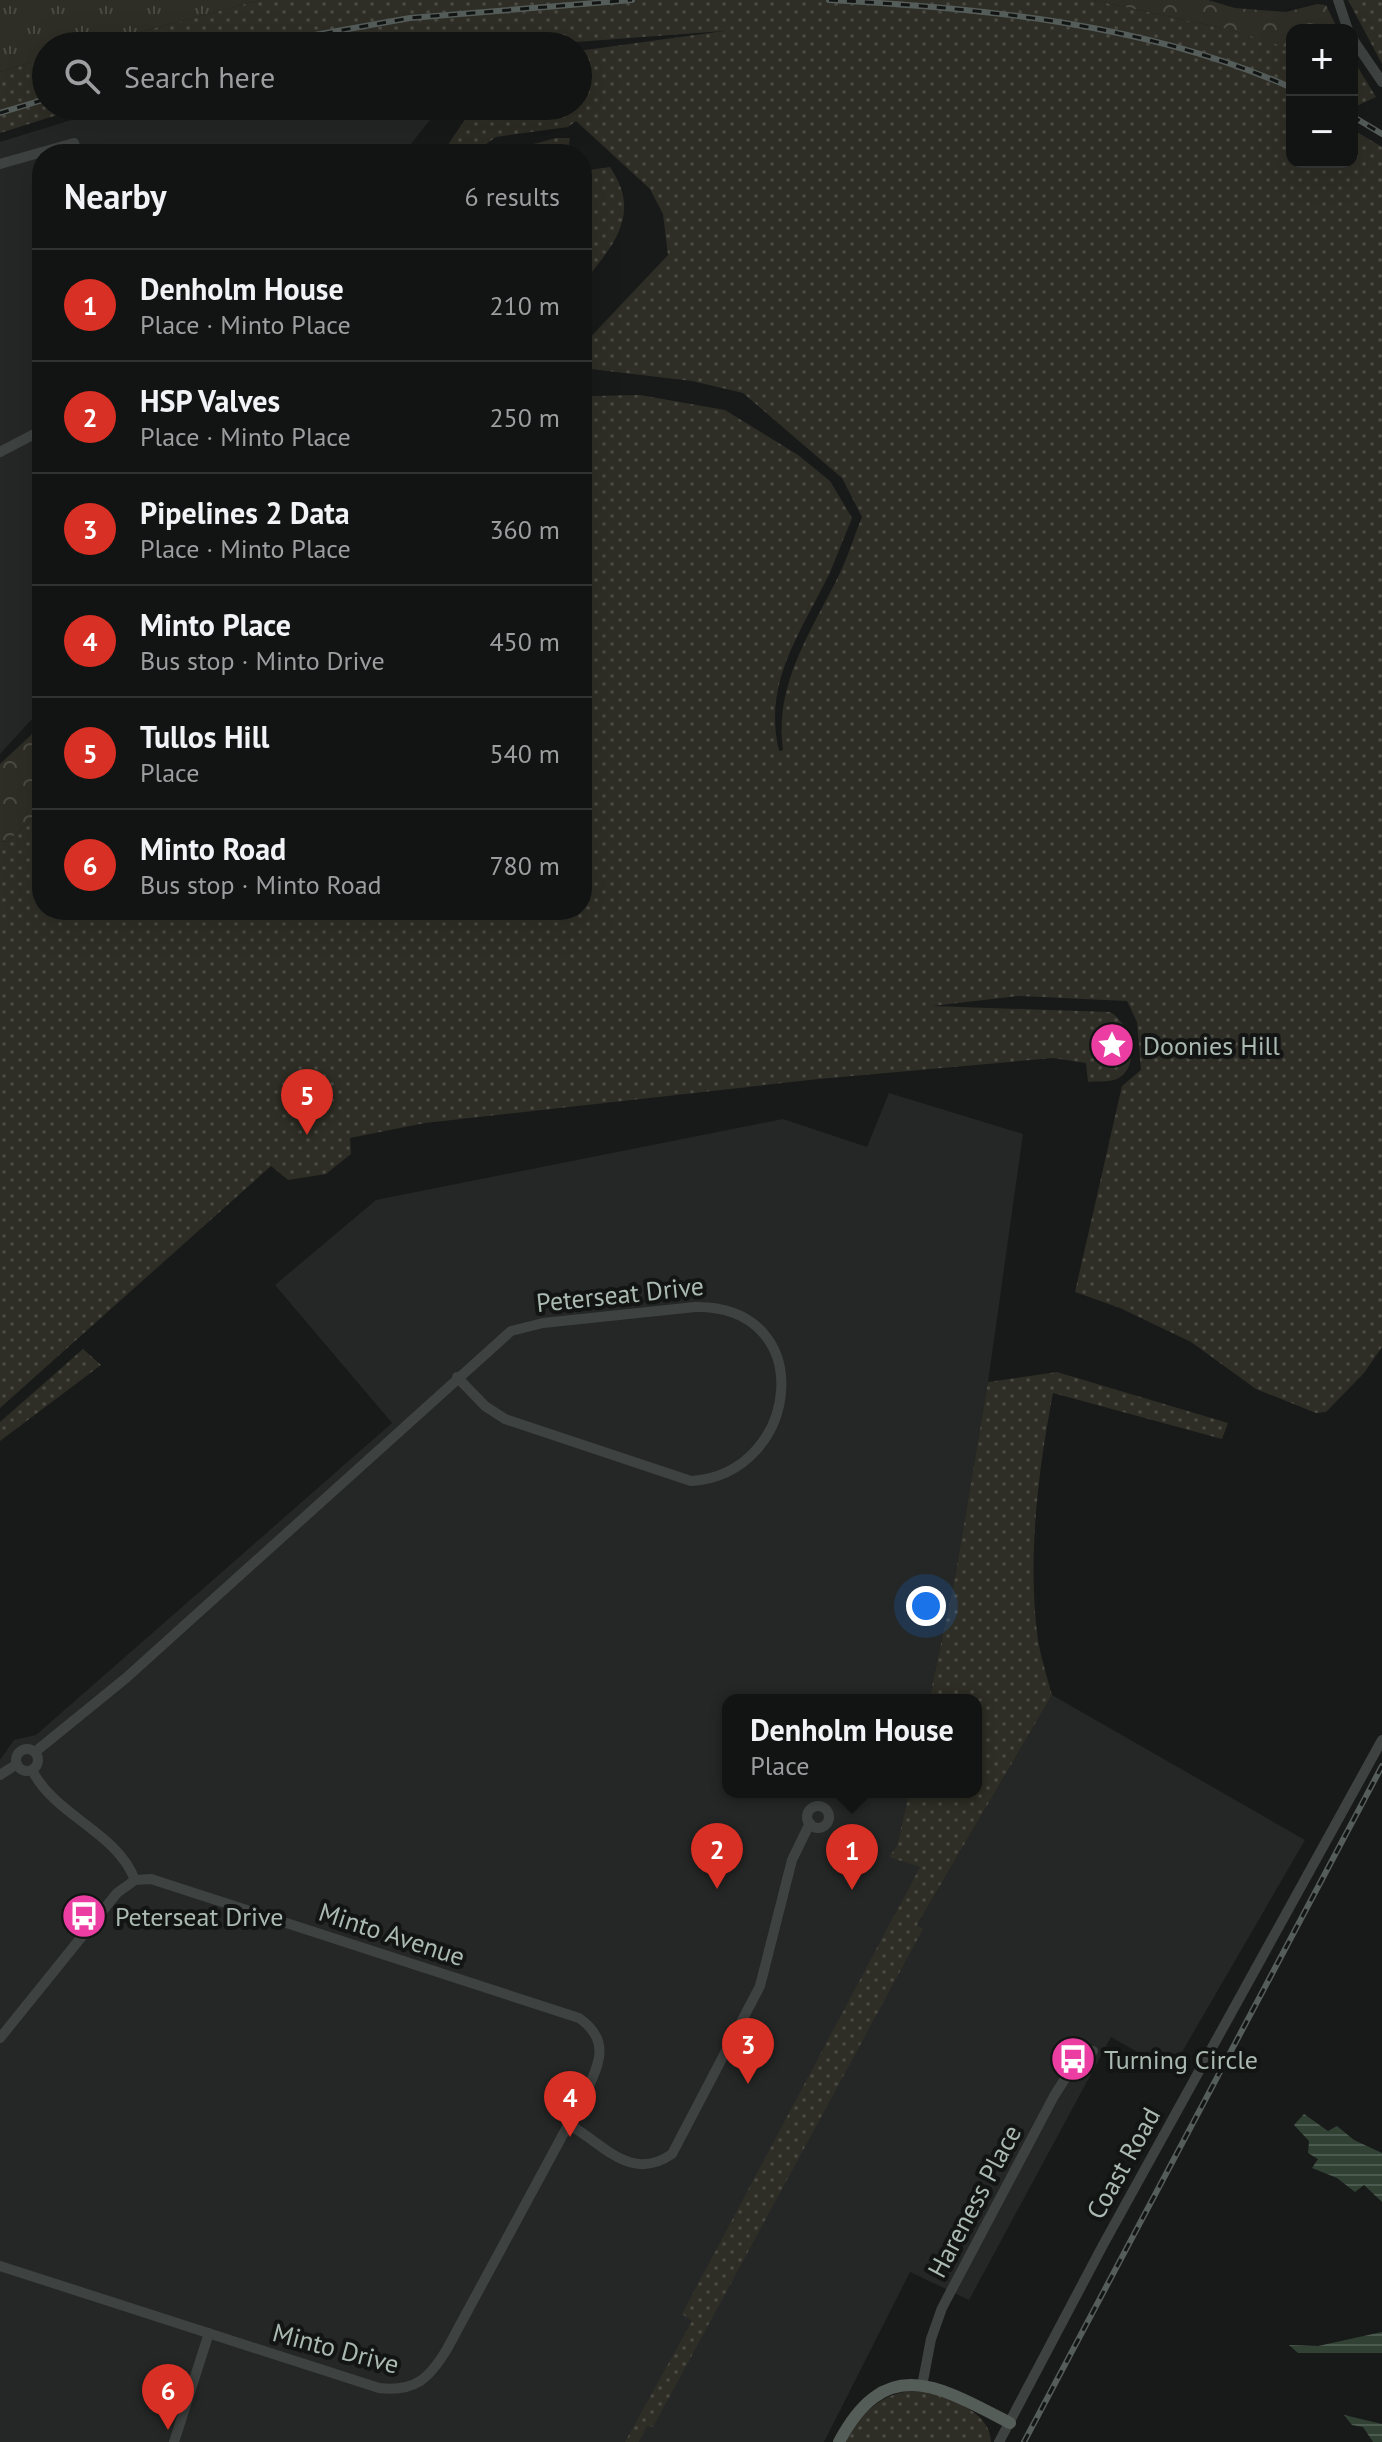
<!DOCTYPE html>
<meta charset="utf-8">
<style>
:root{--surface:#121413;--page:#1b1d1c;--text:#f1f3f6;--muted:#9c9ea0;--line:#313333;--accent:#d93025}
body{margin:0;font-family:"PT Sans",sans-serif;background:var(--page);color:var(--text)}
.controls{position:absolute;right:24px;top:24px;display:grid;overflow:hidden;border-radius:16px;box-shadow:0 8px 32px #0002}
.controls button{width:72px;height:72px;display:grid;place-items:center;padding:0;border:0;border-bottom:2px solid var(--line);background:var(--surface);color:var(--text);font:40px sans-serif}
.you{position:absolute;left:926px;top:1606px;width:28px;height:28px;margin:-20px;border:6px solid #fff;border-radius:50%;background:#1a73e8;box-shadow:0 0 0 12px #1a73e833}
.badge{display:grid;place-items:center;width:52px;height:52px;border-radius:50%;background:var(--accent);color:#fff;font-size:26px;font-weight:700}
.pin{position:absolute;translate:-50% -66px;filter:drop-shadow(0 2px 4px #0008)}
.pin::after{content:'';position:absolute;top:42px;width:28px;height:24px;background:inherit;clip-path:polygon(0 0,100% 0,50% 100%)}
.popup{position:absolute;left:722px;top:1694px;width:260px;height:104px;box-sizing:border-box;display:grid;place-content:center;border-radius:16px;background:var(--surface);filter:drop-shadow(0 2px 6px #0005);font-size:26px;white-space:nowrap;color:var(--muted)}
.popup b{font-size:30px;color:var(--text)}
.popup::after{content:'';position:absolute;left:50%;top:100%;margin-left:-16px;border:16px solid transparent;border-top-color:var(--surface)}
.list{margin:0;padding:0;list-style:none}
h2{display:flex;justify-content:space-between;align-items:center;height:104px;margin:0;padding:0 32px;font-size:34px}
h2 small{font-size:26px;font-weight:400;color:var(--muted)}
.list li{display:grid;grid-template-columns:52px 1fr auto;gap:24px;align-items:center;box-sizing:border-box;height:112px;padding:0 32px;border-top:2px solid var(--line)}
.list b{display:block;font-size:30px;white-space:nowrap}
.list p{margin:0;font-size:26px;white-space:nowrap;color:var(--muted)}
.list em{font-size:26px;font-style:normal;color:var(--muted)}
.icon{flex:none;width:44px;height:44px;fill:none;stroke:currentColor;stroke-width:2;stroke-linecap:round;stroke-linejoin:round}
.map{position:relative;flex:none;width:1382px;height:2442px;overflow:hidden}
.search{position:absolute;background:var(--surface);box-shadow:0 8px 32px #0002;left:32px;top:32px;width:560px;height:88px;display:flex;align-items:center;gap:20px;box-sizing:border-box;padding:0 28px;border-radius:44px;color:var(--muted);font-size:30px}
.panel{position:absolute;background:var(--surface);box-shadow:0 8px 32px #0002;left:32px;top:144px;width:560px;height:776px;border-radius:32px}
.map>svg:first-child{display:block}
.built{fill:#242726}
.grass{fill:url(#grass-dots)}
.forest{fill:url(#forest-crowns)}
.park{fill:url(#park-tufts)}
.water{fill:url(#water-rules)}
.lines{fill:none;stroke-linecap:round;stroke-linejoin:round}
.minor{stroke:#3e4341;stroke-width:10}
.major{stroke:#555d59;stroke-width:12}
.rail-casing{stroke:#555d5a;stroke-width:6}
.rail{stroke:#131514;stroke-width:3;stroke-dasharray:9;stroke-linecap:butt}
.labels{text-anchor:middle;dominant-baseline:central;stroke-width:8;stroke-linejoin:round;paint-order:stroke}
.poi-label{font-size:26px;fill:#aab9b1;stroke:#131514;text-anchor:start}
.street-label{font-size:26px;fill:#aab9b1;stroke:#131514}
</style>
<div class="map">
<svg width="1382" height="2442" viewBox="0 0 1382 2442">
<defs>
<pattern id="grass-dots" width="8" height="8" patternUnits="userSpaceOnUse" patternTransform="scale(2)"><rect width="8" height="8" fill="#2e2e26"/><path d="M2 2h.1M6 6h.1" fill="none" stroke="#4a4a43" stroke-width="1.8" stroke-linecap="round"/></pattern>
<pattern id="forest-crowns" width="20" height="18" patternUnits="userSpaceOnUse" patternTransform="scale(2)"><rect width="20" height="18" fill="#2e2e26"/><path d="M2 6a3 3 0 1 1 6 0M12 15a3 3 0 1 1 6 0" fill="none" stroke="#4a4a43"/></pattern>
<pattern id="park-tufts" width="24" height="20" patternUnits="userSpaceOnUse" patternTransform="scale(2)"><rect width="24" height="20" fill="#2e2e26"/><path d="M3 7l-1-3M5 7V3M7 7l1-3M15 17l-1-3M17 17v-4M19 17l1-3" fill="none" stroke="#4a4a43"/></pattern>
<pattern id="water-rules" width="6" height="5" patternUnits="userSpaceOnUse" patternTransform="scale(2)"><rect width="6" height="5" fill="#314235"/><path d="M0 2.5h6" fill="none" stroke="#4c5b50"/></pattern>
</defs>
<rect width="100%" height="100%" fill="#181a19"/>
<g class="built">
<path d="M117 106H441L403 154H42V708L0 754V142Z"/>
<path d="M889 1093 1023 1134 988 1382 955 1577 929 1700H728V1792H909L897 1846 921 1866 895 1914 917 1925 1052 1695 1305 1840 1171 2071 1111 2037 969 2300 910 2272 824 2442H0V1760L14 1740 36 1735 392 1423 275 1285 376 1200 783 1119 867 1147Z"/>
</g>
<g class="grass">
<path d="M260 0H1093L1231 30 1292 48V162H1352V129L1382 147V1347L1364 1373 1326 1412 1316 1413 1256 1389 1191 1342 1120 1308 1075 1292 1122 1086 1141 1070 1137 1022 1127 1001 1019 996 932 1006 1110 1012C1131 1023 1143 1070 1114 1080 1106 1082 1096 1081 1088 1082L1086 1063 1053 1058 819 1079 425 1123 350 1138 351 1154 326 1174 288 1180 271 1166 0 1408V842L8 841 42 810V910H582V393L589 396 640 395 725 410 798 455 830 481 852 518C845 535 838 553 831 570 803 630 762 681 779 751L783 750C774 684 811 632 839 575 848 557 854 536 862 517L842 478 743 393 692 381 582 368V346L668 255 663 214 650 189 576 121 568 127 496 137 472 154 443 152 468 115 467 106H578V51L724 31 522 46H87Z"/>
<path d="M1348 0H1382V64Z"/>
<path d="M46 58V106H86L0 133V72Z"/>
<path d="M1354 61 1376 97 1352 108V62Z"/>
<path d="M556 138H570L568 150 546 154H496Z"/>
<path d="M610 167C643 215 612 247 582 284V171Z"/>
<path d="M83 1349 101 1365 0 1441V1422Z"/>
<path d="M1057 1372 1228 1423 1222 1439 1053 1393C1038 1471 1027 1560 1038 1640 1041 1658 1047 1677 1052 1695L917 1925 923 1929 653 2427 647 2426 639 2442H625L692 2321 682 2314 920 1867 889 1857 897 1846 909 1792H976V1700H929L955 1577 988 1382Z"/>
<path d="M910 2391C938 2392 990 2408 991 2442H846C860 2415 878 2395 910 2391Z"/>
</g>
<g class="forest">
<path d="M1093 0H1208L1235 8 1286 12 1317 4 1326 5 1338 30H1292V49L1231 30Z"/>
<path d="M42 718V810L8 841 0 842V764L31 735Z"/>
</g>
<path class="park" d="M0 0H260L87 46H46V58L0 72Z"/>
<g class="water">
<path d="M1304 2114 1328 2131 1337 2126 1354 2140 1382 2153V2202L1364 2185 1355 2192 1337 2178 1312 2168 1318 2159 1308 2153 1309 2141 1294 2125Z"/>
<path d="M1382 2332V2353H1298L1289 2345 1318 2346Z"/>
<path d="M1344 2415 1382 2424V2442H1373L1363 2427 1352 2425Z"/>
</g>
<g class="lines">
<g class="minor">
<path d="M1338 0 1348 30"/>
<path d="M1352 38 1382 82"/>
<path d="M0 164 74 143 78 154"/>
<path d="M0 452 42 430"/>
<circle cx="27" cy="1760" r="11"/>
<path d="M35 1752 126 1678 511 1331 543 1323 695 1307C820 1305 801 1474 691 1481L505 1419 485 1406 457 1377"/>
<path d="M32 1770C55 1816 116 1831 135 1880"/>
<path d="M0 1775 17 1764"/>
<circle cx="818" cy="1817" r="11"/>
<path d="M0 2038 117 1893 135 1880 151 1879 579 2018C609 2039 601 2061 587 2090L447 2349C429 2379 415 2392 379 2388L0 2266"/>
<path d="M568 2124C603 2143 630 2183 672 2154L760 1986 792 1860 810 1823"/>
<path d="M922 2386 931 2339 942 2308 1054 2096 1070 2071 1093 2051"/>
<path d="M174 2442 209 2333"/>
<path d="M999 2442 1103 2245 1382 1740"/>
</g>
<path class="major" d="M839 2442C886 2353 939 2386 1010 2423"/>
<g class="rail-casing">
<g id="rail">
<path d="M829 0C984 8 1149 24 1292 88"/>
<path d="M218 46 261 37"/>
<path d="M253 46 410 18 632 0"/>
<path d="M0 113 46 99"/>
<path d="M1352 116 1382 134"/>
<path d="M1024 2442 1382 1766"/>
</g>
</g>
<use href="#rail" class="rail"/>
</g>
<defs>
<g id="sight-disc" transform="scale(2.3)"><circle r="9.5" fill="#ec3da2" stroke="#131514"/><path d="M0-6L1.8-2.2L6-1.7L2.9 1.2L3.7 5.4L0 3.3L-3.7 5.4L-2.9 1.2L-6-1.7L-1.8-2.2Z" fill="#fff"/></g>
<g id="bus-disc" transform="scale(2.3)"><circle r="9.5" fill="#ec3da2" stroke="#131514"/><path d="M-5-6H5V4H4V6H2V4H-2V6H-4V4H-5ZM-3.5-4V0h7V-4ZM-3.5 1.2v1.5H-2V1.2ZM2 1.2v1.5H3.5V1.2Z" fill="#fff"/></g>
</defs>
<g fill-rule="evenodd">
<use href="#sight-disc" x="1112" y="1045"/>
<use href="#bus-disc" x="84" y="1916"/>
<use href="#bus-disc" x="1073" y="2059"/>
</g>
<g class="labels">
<g class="poi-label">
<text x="1143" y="1045">Doonies Hill</text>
<text x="115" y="1916">Peterseat Drive</text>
<text x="1104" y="2059">Turning Circle</text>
</g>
<g class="street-label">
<text transform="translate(620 1294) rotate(-6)">Peterseat Drive</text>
<text transform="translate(392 1934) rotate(18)">Minto Avenue</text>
<text transform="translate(1123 2163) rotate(-61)">Coast Road</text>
<text transform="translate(974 2201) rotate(-62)">Hareness Place</text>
<text transform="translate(336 2348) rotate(15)">Minto Drive</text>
</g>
</g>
</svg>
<div class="controls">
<button>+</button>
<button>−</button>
</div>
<div class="you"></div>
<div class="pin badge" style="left:852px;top:1890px">1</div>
<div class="popup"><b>Denholm House</b>Place</div>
<div class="pin badge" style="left:717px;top:1889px">2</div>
<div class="pin badge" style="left:748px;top:2084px">3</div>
<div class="pin badge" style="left:570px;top:2137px">4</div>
<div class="pin badge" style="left:307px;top:1135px">5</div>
<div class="pin badge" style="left:168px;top:2430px">6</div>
<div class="search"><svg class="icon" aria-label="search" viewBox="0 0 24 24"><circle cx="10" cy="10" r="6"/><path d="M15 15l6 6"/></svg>Search here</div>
<section class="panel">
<h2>Nearby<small>6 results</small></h2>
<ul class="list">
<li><span class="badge">1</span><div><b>Denholm House</b><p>Place · Minto Place</p></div><em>210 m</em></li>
<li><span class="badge">2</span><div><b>HSP Valves</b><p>Place · Minto Place</p></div><em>250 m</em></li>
<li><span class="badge">3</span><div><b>Pipelines 2 Data</b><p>Place · Minto Place</p></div><em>360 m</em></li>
<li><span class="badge">4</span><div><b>Minto Place</b><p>Bus stop · Minto Drive</p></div><em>450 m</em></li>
<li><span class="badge">5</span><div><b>Tullos Hill</b><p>Place</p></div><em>540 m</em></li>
<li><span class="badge">6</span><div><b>Minto Road</b><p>Bus stop · Minto Road</p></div><em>780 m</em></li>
</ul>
</section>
</div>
